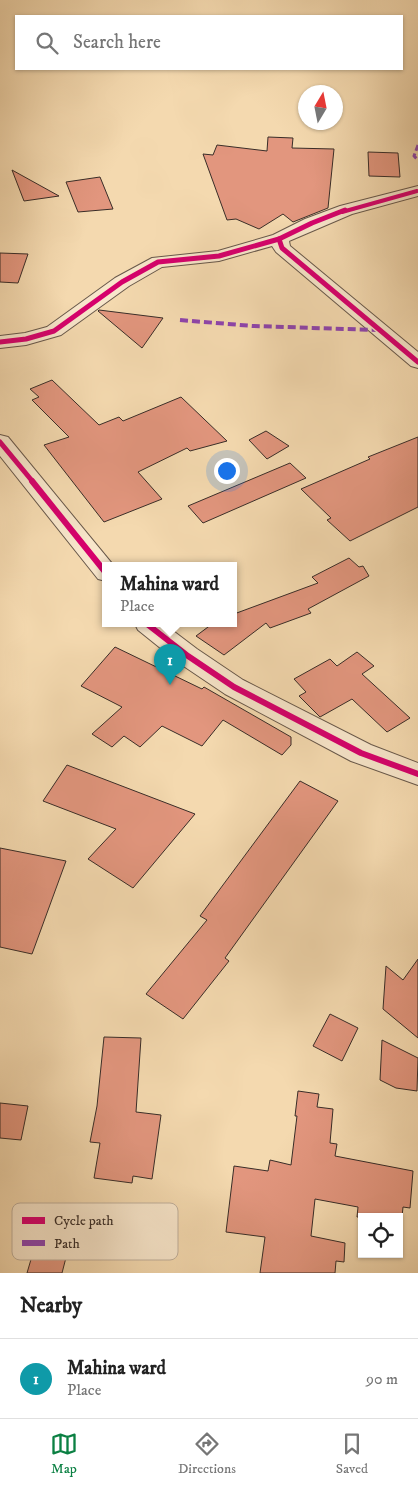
<!DOCTYPE html>
<style>
:root{--surface:#fff;--page:#f6f6f6;--text:#222;--muted:#767676;--line:#e0e0e0;--accent:#0b8043}
body{margin:0;font-family:"IM FELL DW Pica",serif;background:var(--page);color:var(--text)}
.controls{position:absolute;right:15px;bottom:15px;display:grid;overflow:hidden;border-radius:0px;box-shadow:0 1px 4px #0004}
.controls button{width:45px;height:45px;display:grid;place-items:center;padding:0;border:0;border-bottom:1px solid var(--line);background:var(--surface);color:var(--text);font:25px sans-serif}
.compass{position:absolute;left:298px;top:85px;width:45px;height:45px;border-radius:50%;background:var(--surface);box-shadow:0 1px 4px #0004;rotate:10deg}
.you{position:absolute;left:226px;top:470px;width:18px;height:18px;margin:-12px;border:4px solid #fff;border-radius:50%;background:#1a73e8;box-shadow:0 0 0 8px #1a73e833}
.badge{display:grid;place-items:center;width:32px;height:32px;border-radius:50%;background:var(--accent);color:#fff;font-size:16px;font-weight:700}
.pin{position:absolute;translate:-50% -41px;filter:drop-shadow(0 1px 2px #0008)}
.pin::after{content:'';position:absolute;top:26px;width:18px;height:15px;background:inherit;clip-path:polygon(0 0,100% 0,50% 100%)}
.popup{position:absolute;left:102px;top:562px;width:135px;height:65px;box-sizing:border-box;display:grid;place-content:center;border-radius:0px;background:var(--surface);filter:drop-shadow(0 1px 4px #0005);font-size:16px;white-space:nowrap;color:var(--muted)}
.popup b{font-size:19px;color:var(--text)}
.popup::after{content:'';position:absolute;left:50%;top:100%;margin-left:-10px;border:10px solid transparent;border-top-color:var(--surface)}
.list{margin:0;padding:0;list-style:none}
h2{display:flex;justify-content:space-between;align-items:center;height:65px;margin:0;padding:0 20px;font-size:21px}
h2 small{font-size:16px;font-weight:400;color:var(--muted)}
.list li{display:grid;grid-template-columns:32px 1fr auto;gap:15px;align-items:center;box-sizing:border-box;height:80px;padding:0 20px;border-top:1px solid var(--line)}
.list b{display:block;font-size:19px;white-space:nowrap}
.list p{margin:0;font-size:16px;white-space:nowrap;color:var(--muted)}
.list em{font-size:16px;font-style:normal;color:var(--muted)}
.icon{flex:none;width:28px;height:28px;fill:none;stroke:currentColor;stroke-width:2;stroke-linecap:round;stroke-linejoin:round}
.map{position:relative;flex:none;width:418px;height:1273px;overflow:hidden}
.search{position:absolute;background:var(--surface);box-shadow:0 1px 4px #0004;left:15px;right:15px;top:15px;height:55px;display:flex;align-items:center;gap:12px;box-sizing:border-box;padding:0 18px;border-radius:0px;color:var(--muted);font-size:19px}
.sheet{height:145px;background:var(--surface)}
nav{display:flex;justify-content:space-around;align-items:center;box-sizing:border-box;height:70px;border-top:1px solid var(--line);background:var(--surface);font-size:14px;color:var(--muted)}
nav a{display:grid;justify-items:center;gap:2px}
nav .on{color:var(--accent)}
.map>svg:first-child{display:block}
.building{fill:#e2967e;stroke:#392d28}
.lines{fill:none;stroke-linecap:round;stroke-linejoin:round}
.minor-casing{stroke:#68584a;stroke-width:2}
.minor{fill:#f8e6cb;fill-rule:evenodd}
.quiet-far1{stroke:#8e44ad;stroke-width:3;stroke-dasharray:6 3;stroke-linecap:butt}
.quiet{stroke:#8e44ad;stroke-width:4;stroke-dasharray:8 4;stroke-linecap:butt}
.cycleway-far2-casing{stroke:#f8e6cb;stroke-width:5.5}
.cycleway-far1-casing{stroke:#f8e6cb;stroke-width:8}
.cycleway-casing{stroke:#f8e6cb;stroke-width:9}
.cycleway-far2{stroke:#d6006c;stroke-width:4}
.cycleway-far1{stroke:#d6006c;stroke-width:5}
.cycleway{stroke:#d6006c;stroke-width:6}
.key{fill:#f8e6cb;stroke:#bfae9a;stroke-width:1}
.key-label{font-size:14px;fill:#392d28}
</style>
<div class="map">
<svg width="418" height="1273" viewBox="0 0 418 1273">
<rect width="100%" height="100%" fill="#f4d9af"/>
<filter id="stains"><feTurbulence type="fractalNoise" baseFrequency=".004" numOctaves="4"/><feColorMatrix values="0 0 0 0 .2 0 0 0 0 .09 0 0 0 0 .02 0 0 0 .5 -.17"/></filter>
<radialGradient id="worn" r=".72"><stop offset=".6" stop-color="#630" stop-opacity="0"/><stop offset="1" stop-color="#630" stop-opacity=".3"/></radialGradient>
<g class="building">
<path d="M268 137 293 138 292 148 334 149 328 208 293 222 283 214 259 229 236 219 227 220 203 154 213 155 217 145 267 151Z"/>
<path d="M368 152 398 153 400 177 369 176Z"/>
<path d="M12 170 59 196 24 201Z"/>
<path d="M100 177 113 209 78 212 66 182Z"/>
<path d="M0 253 28 254 18 283 0 282Z"/>
<path d="M99 310 163 318 142 348 98 311Z"/>
<path d="M52 380 99 425 119 417 123 421 181 397 227 441 190 451 187 448 138 472 162 499 104 522 44 445 69 437 32 400 39 397 30 389Z"/>
<path d="M266 431 289 446 267 459 249 440Z"/>
<path d="M418 437V507L350 541 327 520 331 518 301 489 370 459 368 457Z"/>
<path d="M290 463 306 478 203 523 188 506Z"/>
<path d="M349 558 359 567 363 566 369 576 308 609 311 613 270 628 266 623 224 655 196 636 212 624H234V614L318 583 312 577Z"/>
<path d="M115 647 202 689 204 687 291 737V745L282 755 223 720 202 746 162 726 140 747 124 736 112 747 92 734 122 707 81 686Z"/>
<path d="M357 652 374 666 362 674 410 718 387 732 352 699 320 717 299 696 306 692 294 679 330 659 337 666Z"/>
<path d="M67 765 195 814 133 888 88 859 116 829 43 801Z"/>
<path d="M300 781 338 801 225 958 229 961 183 1019 146 994 207 920 200 916Z"/>
<path d="M0 848 66 861 32 954 0 947Z"/>
<path d="M418 959V1038L383 1009 386 966 403 980Z"/>
<path d="M330 1014 358 1028 342 1061 313 1046Z"/>
<path d="M104 1037 141 1038 136 1112 161 1115 152 1179 133 1176 132 1183 94 1178 100 1143 90 1142 97 1106Z"/>
<path d="M382 1040 418 1058 417 1091 396 1088 380 1080Z"/>
<path d="M298 1091 319 1094 317 1107 333 1109 330 1143 337 1144 335 1156 413 1171 410 1208 403 1207 402 1217H357L358 1207 315 1199 311 1236 345 1243 344 1262 336 1261 335 1273H260L265 1237 226 1232 234 1166 268 1171 270 1160 291 1165 297 1116H295Z"/>
<path d="M0 1103 28 1106 21 1140 0 1138Z"/>
<path d="M37 1239 69 1246 62 1273H27Z"/>
</g>
<g class="lines">
<g class="minor-casing">
<g id="minor">
<path d="M418 186V196L352 214 289 241 290 246 418 352V368L411 366 276 252 272 246 219 261 162 267 129 286 61 335 26 345 0 348V336L25 333 47 327 115 278 152 258 218 251 273 235 305 219 340 206Z"/>
<path d="M0 435 8 437 114 566H106V581L98 579 0 456Z"/>
<path d="M135 624H164L197 649 243 680 371 745 418 763V785L351 761 225 694 179 663 138 630Z"/>
</g>
</g>
<use href="#minor" class="minor"/>
<path class="quiet-far1" d="M418 145 414 156 418 160"/>
<path class="quiet" d="M180 320 253 326 378 330"/>
<g class="cycleway-far2-casing">
<path id="cycleway-far2" d="M342 212 417 191"/>
</g>
<g class="cycleway-far1-casing">
<g id="cycleway-far1">
<path d="M345 210 312 223 279 239 282 248 418 362"/>
<path d="M0 342 26 339 54 331 122 282 158 262 219 256 279 239"/>
<path d="M0 442 33 482"/>
</g>
</g>
<g class="cycleway-casing">
<g id="cycleway">
<path d="M32 481 106 573"/>
<path d="M147 624 188 656 234 687 361 753 418 774"/>
</g>
</g>
<use href="#cycleway-far2" class="cycleway-far2"/>
<use href="#cycleway-far1" class="cycleway-far1"/>
<use href="#cycleway" class="cycleway"/>
</g>
<rect x="12" y="1203" width="166" height="57" rx="8" class="key"/>
<rect x="22" y="1217" width="23" height="7" fill="#d6006c"/>
<rect x="22" y="1240" width="23" height="6" fill="#8e44ad"/>
<g class="key-label">
<text x="54" y="1225">Cycle path</text>
<text x="54" y="1248">Path</text>
</g>
<rect width="100%" height="100%" filter="url(#stains)"/>
<rect width="100%" height="100%" fill="url(#worn)"/>
</svg>
<div class="controls">
<button><svg class="icon" aria-label="locate" viewBox="0 0 24 24"><circle cx="12" cy="12" r="6"/><path d="M12 2v4M12 18v4M2 12h4M18 12h4"/></svg></button>
</div>
<svg class="compass" viewBox="-18 -18 36 36"><path d="M0-13l5 13h-10z" fill="#e53935"/><path d="M0 13l5-13h-10z" fill="#767676"/></svg>
<div class="you"></div>
<div class="pin badge" style="left:170px;top:685px;background:#0f9aa8">1</div>
<div class="popup"><b>Mahina ward</b>Place</div>
<div class="search"><svg class="icon" aria-label="search" viewBox="0 0 24 24"><circle cx="10" cy="10" r="6"/><path d="M15 15l6 6"/></svg>Search here</div>
</div>
<section class="sheet">
<h2>Nearby<small></small></h2>
<ul class="list">
<li><span class="badge" style="background:#0f9aa8">1</span><div><b>Mahina ward</b><p>Place</p></div><em>90 m</em></li>
</ul>
</section>
<nav>
<a class="on"><svg class="icon" aria-label="map" viewBox="0 0 24 24"><path d="M3 6l6-2 6 2 6-2v14l-6 2-6-2-6 2zM9 4v14M15 6v14"/></svg>Map</a>
<a><svg class="icon" aria-label="directions" viewBox="0 0 24 24"><path d="M12 3l9 9-9 9-9-9zM9 14v-3h6M13 9l2 2-2 2"/></svg>Directions</a>
<a><svg class="icon" aria-label="saved" viewBox="0 0 24 24"><path d="M7 4h10v16l-5-4-5 4z"/></svg>Saved</a>
</nav>
